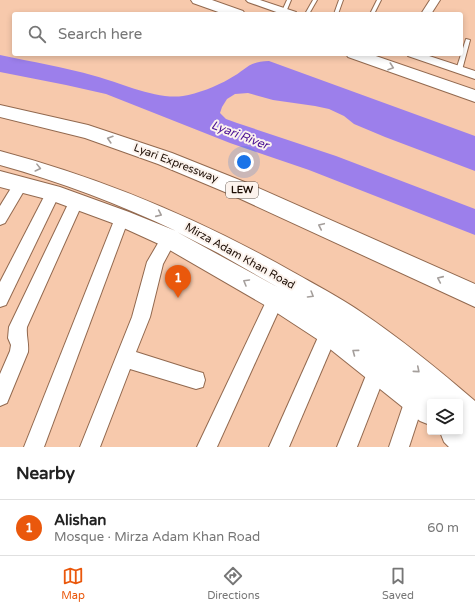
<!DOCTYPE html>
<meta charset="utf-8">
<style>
:root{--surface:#fff;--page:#f2f2f2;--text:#222;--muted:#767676;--line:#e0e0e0;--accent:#ea580c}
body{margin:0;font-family:"Varela Round",sans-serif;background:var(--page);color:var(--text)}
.controls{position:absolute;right:12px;bottom:12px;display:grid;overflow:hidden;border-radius:4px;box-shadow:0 2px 6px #0003}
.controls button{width:36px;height:36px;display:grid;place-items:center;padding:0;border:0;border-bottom:1px solid var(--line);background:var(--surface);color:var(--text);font:20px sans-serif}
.you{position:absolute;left:244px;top:162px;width:14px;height:14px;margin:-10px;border:3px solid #fff;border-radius:50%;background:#1a73e8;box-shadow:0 0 0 6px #1a73e833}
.badge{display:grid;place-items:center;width:26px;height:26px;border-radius:50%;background:var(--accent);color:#fff;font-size:13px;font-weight:700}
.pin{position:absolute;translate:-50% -33px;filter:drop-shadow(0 1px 2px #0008)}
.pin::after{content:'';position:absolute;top:21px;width:14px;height:12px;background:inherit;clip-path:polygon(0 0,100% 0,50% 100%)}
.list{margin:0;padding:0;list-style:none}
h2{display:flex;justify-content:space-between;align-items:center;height:52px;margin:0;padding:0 16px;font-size:17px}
h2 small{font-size:13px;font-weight:400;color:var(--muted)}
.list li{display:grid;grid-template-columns:26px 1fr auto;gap:12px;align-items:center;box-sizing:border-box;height:56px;padding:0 16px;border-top:1px solid var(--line)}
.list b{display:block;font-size:15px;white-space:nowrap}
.list p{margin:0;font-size:13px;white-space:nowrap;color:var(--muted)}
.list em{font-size:13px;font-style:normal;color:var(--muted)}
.icon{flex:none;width:22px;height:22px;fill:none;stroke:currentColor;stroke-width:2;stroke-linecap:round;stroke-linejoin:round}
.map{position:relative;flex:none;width:475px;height:447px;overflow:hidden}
.search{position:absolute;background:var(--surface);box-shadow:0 2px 6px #0003;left:12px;right:12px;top:12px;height:44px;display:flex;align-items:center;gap:10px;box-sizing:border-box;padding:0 14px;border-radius:4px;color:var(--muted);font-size:15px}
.sheet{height:108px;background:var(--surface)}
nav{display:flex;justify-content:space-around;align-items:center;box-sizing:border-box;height:56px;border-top:1px solid var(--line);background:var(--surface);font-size:11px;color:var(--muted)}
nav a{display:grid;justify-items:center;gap:2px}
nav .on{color:var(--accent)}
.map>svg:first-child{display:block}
.water{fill:#9c7feb}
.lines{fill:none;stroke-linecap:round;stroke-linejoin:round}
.lane-casing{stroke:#92694f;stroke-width:2}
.street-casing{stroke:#92694f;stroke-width:2}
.secondary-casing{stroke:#92694f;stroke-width:2}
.highway-casing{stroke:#92694f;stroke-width:2}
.lane{fill:#fff;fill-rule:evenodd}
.street{fill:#fff;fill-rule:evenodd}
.secondary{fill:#fff;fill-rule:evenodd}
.highway{fill:#fff;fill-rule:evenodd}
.oneway{stroke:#a49e9b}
.labels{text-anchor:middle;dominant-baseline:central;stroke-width:4;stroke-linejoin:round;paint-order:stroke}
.shield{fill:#fcf3ed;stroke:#5f524a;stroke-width:1}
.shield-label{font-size:10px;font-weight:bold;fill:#1c0d04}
.street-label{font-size:11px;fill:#1c0d04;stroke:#fcf3ed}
.water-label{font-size:12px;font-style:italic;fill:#4a1095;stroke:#fcf3ed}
</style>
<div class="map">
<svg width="475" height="447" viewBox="0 0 475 447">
<rect width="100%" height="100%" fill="#f7c9ac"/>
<path class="water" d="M0 55C32 62 64 67 95 76 121 83 157 100 183 96 197 94 217 86 229 79 247 70 246 62 269 61L475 136V171L385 137 354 124 344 116 329 109 315 106 273 100 248 93 235 94 227 99 222 107 220 113 226 119 237 123 336 156 475 209V235L309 170 230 143 106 94 66 85 0 72Z"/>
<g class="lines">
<g class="lane-casing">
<g id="lane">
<path d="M287 0H291L286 12H282V11Z"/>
<path d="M313 0H317L309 14H305Z"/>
<path d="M339 0H343L338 14H334Z"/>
<path d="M377 0H381L374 14H370Z"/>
<path d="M466 39 470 40 462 70 459 72 456 70Z"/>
</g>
</g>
<g class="street-casing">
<g id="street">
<path d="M246 0H260L296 12 297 14H282L248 2Z"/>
<path d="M430 0H440L431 14H421Z"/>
<path d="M407 54H423L475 71V79L408 56Z"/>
<path d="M21 178 26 180 28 184 5 223 0 225V206L16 180Z"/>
<path d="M53 187 58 189 60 193 6 305 0 307V282L48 189Z"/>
<path d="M76 196 81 198 83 202 27 327C26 336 29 343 28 352L7 403 0 406V374L10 351 11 345 8 338 9 327 69 202 71 198Z"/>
<path d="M122 212 127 214 129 218 44 447H24L115 218 117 214Z"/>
<path d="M169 231 174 233 177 238 163 264 150 317 136 352 196 371 203 373 205 380 203 387 196 389 130 369 100 447H80L132 317 147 262 164 233Z"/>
<path d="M276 291 282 293 284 299 217 447H197L270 293Z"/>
<path d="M329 323 335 326 338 332 289 447H269L323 326Z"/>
<path d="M378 361 385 363 387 370 357 447H337L371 363Z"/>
<path d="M415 388 422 391 425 398 409 447H389L408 391Z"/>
</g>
</g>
<g class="secondary-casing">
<path id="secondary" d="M0 151C105 179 199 219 293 272 316 285 339 297 361 312 401 339 439 370 475 401V447H449L444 442 440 432H460V402H430V425L420 421 320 341 268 307 161 245 115 224 50 200 0 187V171L60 187 129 212 176 231C119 204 61 182 0 165ZM177 232 218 253 279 288Z"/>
</g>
<g class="highway-casing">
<g id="highway">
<path d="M191 0H212L243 11 245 14H224L193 3Z"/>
<path d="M346 54H370L475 90V102L348 57Z"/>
<path d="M0 105 88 125 172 153 247 183 475 284V307L232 195 158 164 85 138 0 117Z"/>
</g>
</g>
<use href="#lane" class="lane"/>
<use href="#street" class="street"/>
<use href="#secondary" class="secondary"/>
<use href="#highway" class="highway"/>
</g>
<defs><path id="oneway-chevron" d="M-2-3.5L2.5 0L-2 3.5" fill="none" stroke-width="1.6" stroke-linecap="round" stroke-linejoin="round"/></defs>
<g class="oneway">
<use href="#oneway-chevron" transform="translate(391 67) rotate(19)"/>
<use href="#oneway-chevron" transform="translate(110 139) rotate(-163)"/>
<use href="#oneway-chevron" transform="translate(38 168) rotate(14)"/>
<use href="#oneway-chevron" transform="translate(159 214) rotate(24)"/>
<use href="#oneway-chevron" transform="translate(321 226) rotate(-155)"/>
<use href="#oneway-chevron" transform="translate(440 279) rotate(-156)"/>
<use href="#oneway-chevron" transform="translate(246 282) rotate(-150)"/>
<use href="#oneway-chevron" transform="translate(311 295) rotate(31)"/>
<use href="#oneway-chevron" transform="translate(355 352) rotate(-143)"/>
<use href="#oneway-chevron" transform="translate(417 370) rotate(40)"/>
</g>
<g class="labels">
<rect class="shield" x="226" y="182" width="32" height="16" rx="3"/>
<g class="shield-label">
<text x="242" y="190">LEW</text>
</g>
<g class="street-label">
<text transform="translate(176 163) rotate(21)">Lyari Expressway</text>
<text transform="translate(240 256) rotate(29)">Mirza Adam Khan Road</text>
</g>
<g class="water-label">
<text transform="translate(240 135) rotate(21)">Lyari River</text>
</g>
</g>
</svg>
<div class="controls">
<button><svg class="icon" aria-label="layers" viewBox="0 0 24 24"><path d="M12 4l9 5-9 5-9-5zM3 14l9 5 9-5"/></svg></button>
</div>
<div class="you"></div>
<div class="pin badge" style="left:178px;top:298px">1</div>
<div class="search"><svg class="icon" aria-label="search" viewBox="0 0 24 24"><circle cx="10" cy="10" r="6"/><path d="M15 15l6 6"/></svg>Search here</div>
</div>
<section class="sheet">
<h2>Nearby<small></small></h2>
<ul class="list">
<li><span class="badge">1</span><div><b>Alishan</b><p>Mosque · Mirza Adam Khan Road</p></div><em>60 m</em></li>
</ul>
</section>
<nav>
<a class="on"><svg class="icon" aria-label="map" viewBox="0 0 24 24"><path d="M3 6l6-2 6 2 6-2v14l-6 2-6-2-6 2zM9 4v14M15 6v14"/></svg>Map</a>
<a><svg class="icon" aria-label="directions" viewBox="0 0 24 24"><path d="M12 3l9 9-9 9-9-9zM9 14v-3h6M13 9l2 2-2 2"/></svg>Directions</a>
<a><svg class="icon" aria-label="saved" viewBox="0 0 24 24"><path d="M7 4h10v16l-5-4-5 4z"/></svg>Saved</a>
</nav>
